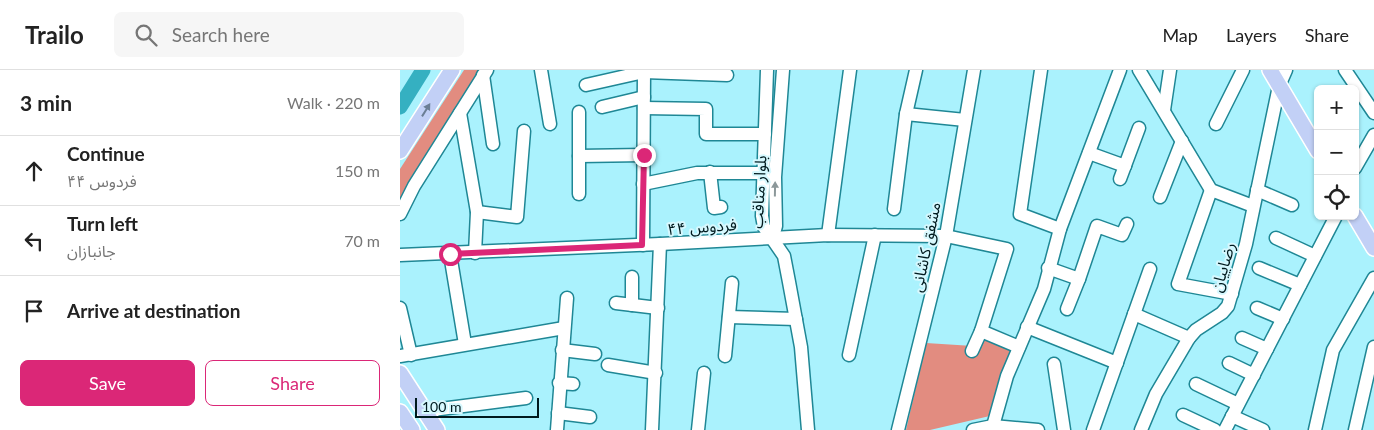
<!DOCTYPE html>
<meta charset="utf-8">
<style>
:root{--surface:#fff;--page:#f6f6f6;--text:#222;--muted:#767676;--line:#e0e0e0;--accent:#db2777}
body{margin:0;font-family:Lato,"Noto Sans Arabic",sans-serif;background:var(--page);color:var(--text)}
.controls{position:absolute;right:15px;top:15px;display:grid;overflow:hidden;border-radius:8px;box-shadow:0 1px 4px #0004}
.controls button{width:45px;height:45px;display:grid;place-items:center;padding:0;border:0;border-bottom:1px solid var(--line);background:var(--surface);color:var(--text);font:25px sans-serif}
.scale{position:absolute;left:15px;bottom:12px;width:124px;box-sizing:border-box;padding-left:5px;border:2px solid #001a1e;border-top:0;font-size:14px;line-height:18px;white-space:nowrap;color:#001a1e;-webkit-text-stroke:4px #d6f8fe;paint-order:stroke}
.stop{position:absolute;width:15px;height:15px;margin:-11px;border:4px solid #db2777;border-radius:50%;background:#fff}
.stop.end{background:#db2777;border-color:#fff;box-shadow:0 1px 5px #0008}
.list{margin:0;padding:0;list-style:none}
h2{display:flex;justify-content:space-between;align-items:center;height:65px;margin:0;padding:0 20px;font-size:21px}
h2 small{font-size:16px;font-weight:400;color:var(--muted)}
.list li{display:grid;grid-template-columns:32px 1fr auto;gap:15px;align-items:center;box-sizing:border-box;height:70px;padding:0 20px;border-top:1px solid var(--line)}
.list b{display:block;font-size:19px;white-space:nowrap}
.list p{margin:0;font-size:16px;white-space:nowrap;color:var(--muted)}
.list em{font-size:16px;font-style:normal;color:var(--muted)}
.actions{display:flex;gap:10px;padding:15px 20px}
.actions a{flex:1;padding:11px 0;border:1px solid var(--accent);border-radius:8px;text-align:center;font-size:18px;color:var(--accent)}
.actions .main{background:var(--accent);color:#fff}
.icon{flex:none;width:28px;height:28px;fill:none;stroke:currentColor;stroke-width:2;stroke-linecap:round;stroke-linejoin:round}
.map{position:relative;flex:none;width:974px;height:360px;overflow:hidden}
header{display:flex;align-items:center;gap:30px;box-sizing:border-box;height:70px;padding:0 25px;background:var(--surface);border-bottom:1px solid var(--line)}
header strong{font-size:24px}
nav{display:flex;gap:28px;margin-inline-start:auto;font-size:18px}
.search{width:350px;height:45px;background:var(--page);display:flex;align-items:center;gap:12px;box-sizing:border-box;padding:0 18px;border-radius:8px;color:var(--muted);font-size:19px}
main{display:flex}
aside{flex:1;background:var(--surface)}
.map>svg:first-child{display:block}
.forest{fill:#e28c80}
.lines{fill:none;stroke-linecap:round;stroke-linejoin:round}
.river{stroke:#35b0c1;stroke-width:15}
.minor-casing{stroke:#1f8795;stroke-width:15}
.major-casing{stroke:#fff;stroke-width:18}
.minor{stroke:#fff;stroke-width:12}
.major{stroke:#c2d0f6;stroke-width:15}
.oneway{fill:#6b7e95}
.oneway2{fill:#8c989a}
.route{stroke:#db2777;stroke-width:6}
.labels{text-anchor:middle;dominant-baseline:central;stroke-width:4;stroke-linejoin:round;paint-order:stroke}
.street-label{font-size:16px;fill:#001a1e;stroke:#d6f8fe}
</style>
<header>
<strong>Trailo</strong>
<div class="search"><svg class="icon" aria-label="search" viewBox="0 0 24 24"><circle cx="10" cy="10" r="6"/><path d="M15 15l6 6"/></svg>Search here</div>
<nav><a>Map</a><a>Layers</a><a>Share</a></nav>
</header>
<main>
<aside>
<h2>3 min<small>Walk · 220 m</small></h2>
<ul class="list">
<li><svg class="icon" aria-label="ahead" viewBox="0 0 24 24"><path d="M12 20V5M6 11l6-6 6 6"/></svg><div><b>Continue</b><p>فردوس ۴۴</p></div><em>150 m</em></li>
<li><svg class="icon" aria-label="left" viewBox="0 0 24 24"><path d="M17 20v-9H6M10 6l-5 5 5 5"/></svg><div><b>Turn left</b><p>جانبازان</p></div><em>70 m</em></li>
<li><svg class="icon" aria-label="arrive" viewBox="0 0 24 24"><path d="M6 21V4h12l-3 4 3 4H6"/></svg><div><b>Arrive at destination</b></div></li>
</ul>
<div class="actions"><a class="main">Save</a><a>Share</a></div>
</aside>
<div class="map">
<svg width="974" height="360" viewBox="0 0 974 360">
<rect width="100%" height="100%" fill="#aaf2fd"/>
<g class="forest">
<path d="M64 0H84L0 131V99Z"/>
<path d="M582 263 617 278 594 345 530 360H506L526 273 573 276Z"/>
</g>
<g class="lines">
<path class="river" d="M0 37 23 0"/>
<g class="minor-casing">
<g id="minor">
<path d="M141 0 150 54"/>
<path d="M367 0 362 146 364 157 384 186 389 212 401 277 408 360"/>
<path d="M641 0 620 144 660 159"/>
<path d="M739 0 811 120 853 136"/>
<path d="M945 0 974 43"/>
<path d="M83 5 93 74"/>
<path d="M186 15 244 2 327 5"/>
<path d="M202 37 244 27"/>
<path d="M244 38 306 39V64H365"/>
<path d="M764 40 770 0"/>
<path d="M179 42V124"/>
<path d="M60 43 77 142 75 183"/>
<path d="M506 44 565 50"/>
<path d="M816 54 843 0"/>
<path d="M689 83 725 96"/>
<path d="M179 86 244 85"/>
<path d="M955 98 974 65"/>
<path d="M310 102 314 138 321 137"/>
<path d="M720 109 739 58"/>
<path d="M243 114 297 103H363"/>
<path d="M811 120 778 214 832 224"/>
<path d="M857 120 892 135"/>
<path d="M760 127 782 71"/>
<path d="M494 139 506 44 516 0"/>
<path d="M77 142 117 147 124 61"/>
<path d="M0 144 14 116 87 0"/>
<path d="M428 165 450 0"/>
<path d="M373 167 376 156 375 107 383 0"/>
<path d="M876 168 915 186"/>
<path d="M243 175 244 0"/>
<path d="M50 184 65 274"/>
<path d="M0 185 260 174 428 165 546 166 607 179 581 261 572 281"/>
<path d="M648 198 679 209 667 239"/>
<path d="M859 198 900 215"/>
<path d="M679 209 697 156 722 165 727 154"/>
<path d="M216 233 258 238"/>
<path d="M232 235V207"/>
<path d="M0 238 11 285"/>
<path d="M857 238 883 249"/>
<path d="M734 244 789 268"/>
<path d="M329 247 396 249"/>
<path d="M627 257 717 293"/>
<path d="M581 261 619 277"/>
<path d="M842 268 867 279"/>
<path d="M162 280 195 284"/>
<path d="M449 285 475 165"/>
<path d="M0 286 164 258"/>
<path d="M325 286 332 213"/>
<path d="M829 293 854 305"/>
<path d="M654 294 664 360"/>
<path d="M208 295 256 303"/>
<path d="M159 313 173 314"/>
<path d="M796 314 838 334"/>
<path d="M25 341 126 328"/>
<path d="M158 343 190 347"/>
<path d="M783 345 815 360"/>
<path d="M832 346 863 360"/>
<path d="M593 356 607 306 644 219 660 159 720 0"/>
<path d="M157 360 167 228"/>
<path d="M252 360 260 174"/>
<path d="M298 360 304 303"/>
<path d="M498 360 546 166 574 0"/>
<path d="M573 360 593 356 638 360"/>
<path d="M693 360 750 199"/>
<path d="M741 360 756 324 789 268 796 260 822 243 828 236 846 174 879 16 886 0"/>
<path d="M825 360 936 146"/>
<path d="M915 360 933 280 974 208"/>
<path d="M955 360 974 277"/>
</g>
</g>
<g class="major-casing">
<g id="major">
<path d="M870 0 918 81"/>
<path d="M0 81 52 0"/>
<path d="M955 146 974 178"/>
<path d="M0 303 37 360"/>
<path d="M0 342 12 360"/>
</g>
</g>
<use href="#minor" class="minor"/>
<use href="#major" class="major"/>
</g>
<defs><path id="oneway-solid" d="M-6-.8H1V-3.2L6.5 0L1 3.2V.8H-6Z" transform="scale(1.25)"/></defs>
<use class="oneway" href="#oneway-solid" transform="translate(26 40) rotate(-58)"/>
<use class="oneway2" href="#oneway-solid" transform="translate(375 119) rotate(-89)"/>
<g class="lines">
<path class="route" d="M50 184 242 175 244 85"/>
</g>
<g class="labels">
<g class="street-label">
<text transform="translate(358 122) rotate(-87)">بلوار مناقب</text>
<text transform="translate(302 156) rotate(-4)">فردوس ۴۴</text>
<text transform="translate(525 177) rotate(-78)">مشفق کاشانی</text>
<text transform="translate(822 197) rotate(-74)">رضاییان</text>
</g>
</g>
</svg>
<div class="controls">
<button>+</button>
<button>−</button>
<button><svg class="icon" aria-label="locate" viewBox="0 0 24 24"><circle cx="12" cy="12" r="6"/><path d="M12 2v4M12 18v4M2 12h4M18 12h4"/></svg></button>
</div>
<div class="scale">100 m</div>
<div class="stop" style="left:50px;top:184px"></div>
<div class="stop end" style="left:244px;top:85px"></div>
</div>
</main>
